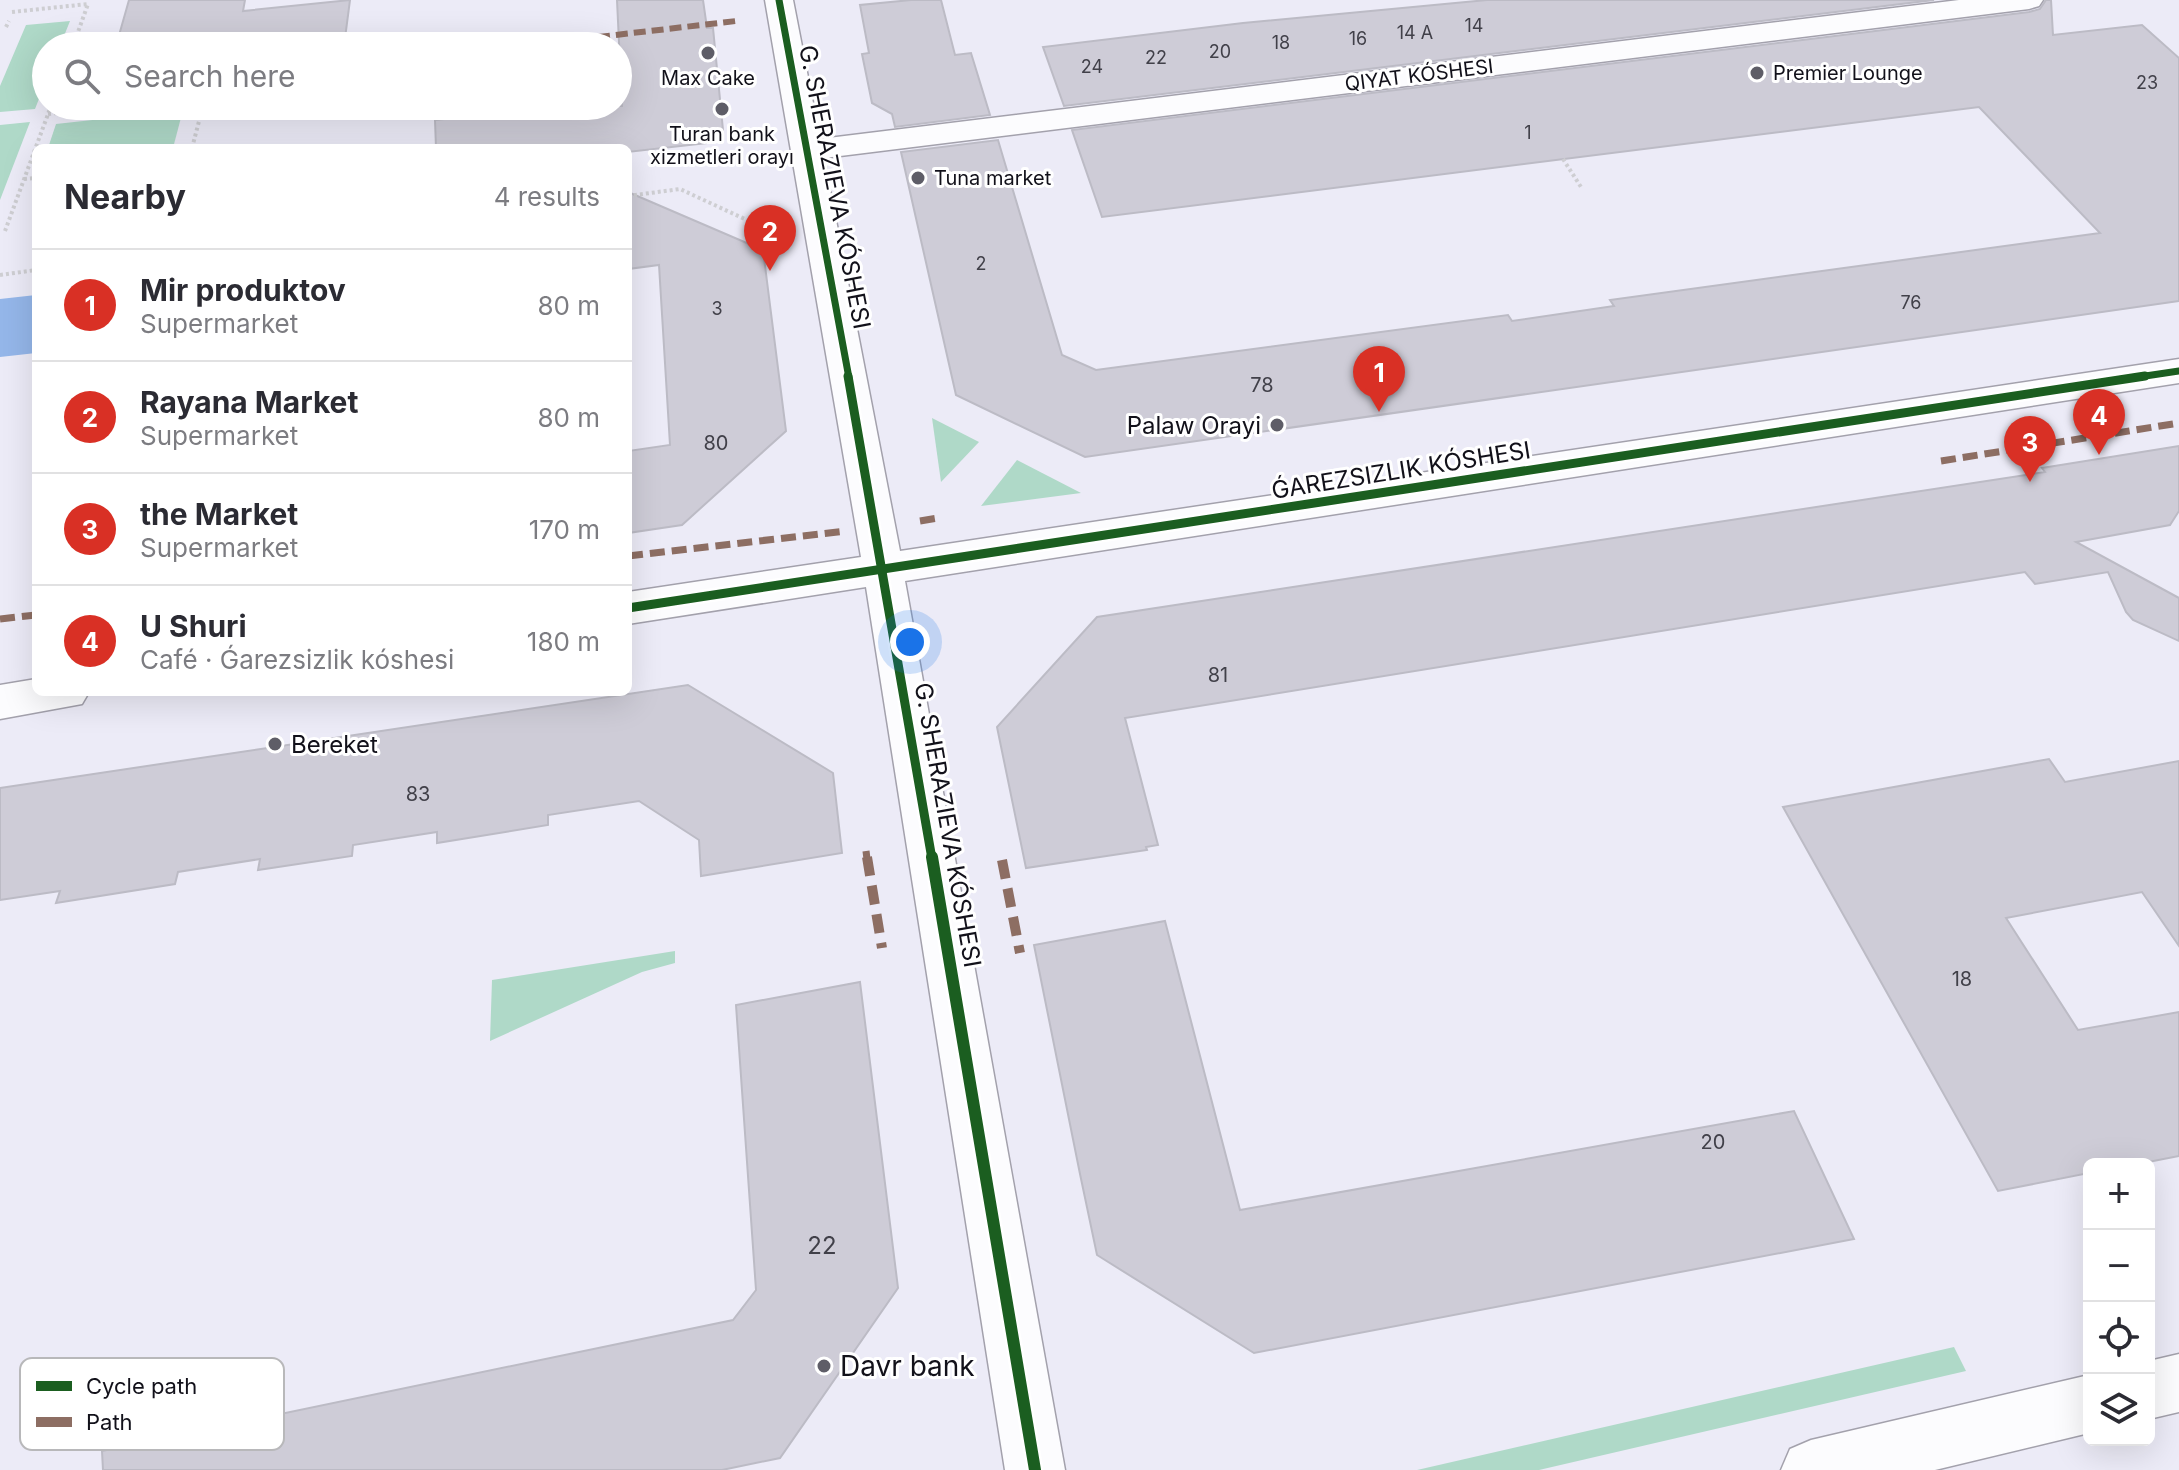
<!DOCTYPE html>
<meta charset="utf-8">
<style>
:root{--surface:#fff;--page:#f2f2f3;--text:#2b2b33;--muted:#7c7c81;--line:#e1e1e2;--accent:#d93025}
body{margin:0;font-family:Inter,sans-serif;background:var(--page);color:var(--text)}
.controls{position:absolute;right:24px;bottom:24px;display:grid;overflow:hidden;border-radius:12px;box-shadow:0 8px 32px #0002}
.controls button{width:72px;height:72px;display:grid;place-items:center;padding:0;border:0;border-bottom:2px solid var(--line);background:var(--surface);color:var(--text);font:40px sans-serif}
.you{position:absolute;left:910px;top:642px;width:28px;height:28px;margin:-20px;border:6px solid #fff;border-radius:50%;background:#1a73e8;box-shadow:0 0 0 12px #1a73e833}
.badge{display:grid;place-items:center;width:52px;height:52px;border-radius:50%;background:var(--accent);color:#fff;font-size:26px;font-weight:700}
.pin{position:absolute;translate:-50% -66px;filter:drop-shadow(0 2px 4px #0008)}
.pin::after{content:'';position:absolute;top:42px;width:28px;height:24px;background:inherit;clip-path:polygon(0 0,100% 0,50% 100%)}
.list{margin:0;padding:0;list-style:none}
h2{display:flex;justify-content:space-between;align-items:center;height:104px;margin:0;padding:0 32px;font-size:34px}
h2 small{font-size:26px;font-weight:400;color:var(--muted)}
.list li{display:grid;grid-template-columns:52px 1fr auto;gap:24px;align-items:center;box-sizing:border-box;height:112px;padding:0 32px;border-top:2px solid var(--line)}
.list b{display:block;font-size:30px;white-space:nowrap}
.list p{margin:0;font-size:26px;white-space:nowrap;color:var(--muted)}
.list em{font-size:26px;font-style:normal;color:var(--muted)}
.icon{flex:none;width:44px;height:44px;fill:none;stroke:currentColor;stroke-width:2;stroke-linecap:round;stroke-linejoin:round}
.map{position:relative;flex:none;width:2179px;height:1470px;overflow:hidden}
.search{position:absolute;background:var(--surface);box-shadow:0 8px 32px #0002;left:32px;top:32px;width:600px;height:88px;display:flex;align-items:center;gap:20px;box-sizing:border-box;padding:0 28px;border-radius:44px;color:var(--muted);font-size:30px}
.panel{position:absolute;background:var(--surface);box-shadow:0 8px 32px #0002;left:32px;top:144px;width:600px;height:552px;border-radius:12px}
.map>svg:first-child{display:block}
.green{fill:#afd9c8}
.water{fill:#94b6e9}
.building{fill:#ceccd7;stroke:#bcbbc5;stroke-width:2}
.lines{fill:none;stroke-linecap:round;stroke-linejoin:round}
.minor-casing{stroke:#a3a1ac;stroke-width:3}
.path{stroke:#ceced2;stroke-width:4;stroke-dasharray:3 3;stroke-linecap:butt}
.minor{fill:#fcfcfe;fill-rule:evenodd}
.quiet-far2{stroke:#8d6e63;stroke-width:6;stroke-dasharray:12 6;stroke-linecap:butt}
.quiet-far1{stroke:#8d6e63;stroke-width:7;stroke-dasharray:15 7;stroke-linecap:butt}
.quiet{stroke:#8d6e63;stroke-width:10;stroke-dasharray:19 10;stroke-linecap:butt}
.cycleway-far2-casing{stroke:#fff;stroke-width:11}
.cycleway-far1-casing{stroke:#fff;stroke-width:14}
.cycleway-casing{stroke:#fff;stroke-width:17}
.cycleway-far2{stroke:#1b5e20;stroke-width:7}
.cycleway-far1{stroke:#1b5e20;stroke-width:9}
.cycleway{stroke:#1b5e20;stroke-width:12}
.poi-dot{fill:#5e5d67;stroke:#fff;stroke-width:3}
.labels{text-anchor:middle;dominant-baseline:central;stroke-width:6;stroke-linejoin:round;paint-order:stroke}
.far-number-label{font-size:18px;fill:#414049}
.far-poi-label{font-size:20px;fill:#12111a;stroke:#fff;text-anchor:start}
.far-street-label{font-size:20px;fill:#12111a;stroke:#fff}
.number-label{font-size:20px;fill:#414049}
.street-label{font-size:24px;fill:#12111a;stroke:#fff}
.poi-label{font-size:24px;fill:#12111a;stroke:#fff;text-anchor:end}
.near-number-label{font-size:24px;fill:#414049}
.near-poi-label{font-size:28px;fill:#12111a;stroke:#fff;text-anchor:start}
.key{fill:#fff;stroke:#b8b8ba;stroke-width:2}
.key-label{font-size:22px;fill:#12111a}
</style>
<div class="map">
<svg width="2179" height="1470" viewBox="0 0 2179 1470">
<rect width="100%" height="100%" fill="#ecebf7"/>
<g class="green">
<path d="M70 21 60 46H46V81L35 109 0 112V86L26 25Z"/>
<path d="M183 110 173 148H48L56 124Z"/>
<path d="M30 122 0 200V125Z"/>
<path d="M932 418 979 442 941 482Z"/>
<path d="M1017 460 1081 493 981 506Z"/>
<path d="M675 951V963L642 972 490 1041 492 980Z"/>
<path d="M1954 1347 1966 1371 1539 1470H1417Z"/>
</g>
<path class="water" d="M36 295V353L0 357V299Z"/>
<g class="building">
<path d="M129 0H245L243 11 350 0 344 46H116Z"/>
<path d="M617 0H703L707 28H713L723 130 707 143 628 152V148H436L435 120 562 106H622Z"/>
<path d="M911 0H941L955 55 971 53 990 115 895 127 892 114 872 103 862 54 869 53 860 5Z"/>
<path d="M1487 0H1934L1064 106 1043 47 1243 23Z"/>
<path d="M2046 0H2051L2053 35 2142 25 2179 58V301L1085 457 956 395 901 152 998 140 1062 355 1096 370 1508 315 1512 321 1614 306 1610 300 2100 233 1979 107 1102 217 1072 130 2029 12 2040 9Z"/>
<path d="M628 192 763 250 786 431 682 525 628 533V451L670 445 659 265 628 269Z"/>
<path d="M2179 446V511L2170 525 2076 542 2179 598V641L2133 620 2126 612 2108 572 2035 584 2025 572 1125 718 1158 845 1146 847 1147 850 1026 868 997 727 1097 617 2045 472 2042 468Z"/>
<path d="M688 685 833 773 842 853 701 876 699 840 639 801 548 815V825L437 843V832L353 845 352 856 258 870 260 859 178 872 175 884 56 903 60 891 0 900V788Z"/>
<path d="M2049 759 2065 782 2179 761V946L2142 892 2006 918 2078 1030 2179 1012V1156L2138 1164H2089V1173L1998 1191 1783 807Z"/>
<path d="M1165 921 1240 1210 1794 1111 1854 1239 1254 1353 1097 1255 1080 1174 1034 945Z"/>
<path d="M860 982 898 1288 780 1458 722 1470H103L102 1451 733 1320 756 1290 736 1005Z"/>
</g>
<g class="lines">
<g class="minor-casing">
<g id="minor">
<path d="M765 0H793L820 139 1959 0H2043L2039 6 2029 9 824 158 900 551 2179 359V383L905 581 1065 1470H1005L866 587 628 624V592L861 557Z"/>
<path d="M36 679V692H89L82 704 0 719V685Z"/>
<path d="M2179 1354V1412L2149 1419V1361Z"/>
<path d="M2089 1375V1433L1935 1470H1781L1790 1449 1811 1440Z"/>
</g>
</g>
<g class="path">
<path d="M12 12 88 4 73 46"/>
<path d="M6 27 9 21"/>
<path d="M48 114 121 106"/>
<path d="M192 148 203 106"/>
<path d="M1563 159 1581 187"/>
<path d="M24 179 36 178"/>
<path d="M628 196 680 189 777 234"/>
<path d="M5 231 51 106"/>
<path d="M0 275 36 270"/>
</g>
<use href="#minor" class="minor"/>
<path class="quiet-far2" d="M598 37 736 21"/>
<g class="quiet-far1">
<path d="M1941 461 2179 423"/>
<path d="M920 521 938 518"/>
<path d="M628 556 846 531"/>
<path d="M0 619 36 615"/>
<path d="M866 851 867 859"/>
</g>
<g class="quiet">
<path d="M867 857 882 948"/>
<path d="M1002 860 1020 953"/>
</g>
<g class="cycleway-far2-casing">
<g id="cycleway-far2">
<path d="M779 0 849 378"/>
<path d="M2132 378 2179 371"/>
</g>
</g>
<g class="cycleway-far1-casing">
<g id="cycleway-far1">
<path d="M848 376 932 859"/>
<path d="M628 608 2145 376"/>
</g>
</g>
<g class="cycleway-casing">
<path id="cycleway" d="M932 857 1035 1470"/>
</g>
<use href="#cycleway-far2" class="cycleway-far2"/>
<use href="#cycleway-far1" class="cycleway-far1"/>
<use href="#cycleway" class="cycleway"/>
</g>
<g class="poi-dot">
<circle cx="708" cy="53" r="8"/>
<circle cx="1757" cy="73" r="8"/>
<circle cx="722" cy="109" r="8"/>
<circle cx="918" cy="178" r="8"/>
<circle cx="1277" cy="425" r="8"/>
<circle cx="275" cy="744" r="8"/>
<circle cx="824" cy="1366" r="8"/>
</g>
<g class="labels">
<g class="far-number-label">
<text x="1474" y="25">14</text>
<text x="1415" y="32">14 А</text>
<text x="1358" y="38">16</text>
<text x="1281" y="42">18</text>
<text x="1220" y="51">20</text>
<text x="1156" y="57">22</text>
<text x="1092" y="66">24</text>
<text x="2147" y="82">23</text>
<text x="1528" y="132">1</text>
<text x="981" y="263">2</text>
<text x="1911" y="302">76</text>
<text x="717" y="308">3</text>
</g>
<g class="far-poi-label">
<text x="1773" y="73">Premier Lounge</text>
<text x="708" y="78" text-anchor="middle">Max Cake</text>
<text x="722" y="134" text-anchor="middle">Turan bank<tspan x="722" dy="23">xizmetleri orayı</tspan></text>
<text x="934" y="178">Tuna market</text>
</g>
<g class="far-street-label">
<text transform="translate(1419 75) rotate(-7)">QIYAT KÓSHESI</text>
</g>
<g class="number-label">
<text x="1262" y="385">78</text>
<text x="716" y="443">80</text>
<text x="1218" y="675">81</text>
<text x="418" y="794">83</text>
<text x="1962" y="979">18</text>
<text x="1713" y="1142">20</text>
</g>
<g class="street-label">
<text transform="translate(835 187) rotate(79)">G. SHERAZIEVA KÓSHESI</text>
<text transform="translate(1401 470) rotate(-9)">ǴAREZSIZLIK KÓSHESI</text>
<text transform="translate(948 825) rotate(80)">G. SHERAZIEVA KÓSHESI</text>
</g>
<g class="poi-label">
<text x="1261" y="425">Palaw Orayi</text>
<text x="291" y="744" text-anchor="start">Bereket</text>
</g>
<g class="near-number-label">
<text x="822" y="1245">22</text>
</g>
<g class="near-poi-label">
<text x="840" y="1366">Davr bank</text>
</g>
</g>
<rect x="20" y="1358" width="264" height="92" rx="12" class="key"/>
<rect x="36" y="1381" width="36" height="10" fill="#1b5e20"/>
<rect x="36" y="1417" width="36" height="10" fill="#8d6e63"/>
<g class="key-label">
<text x="86" y="1394">Cycle path</text>
<text x="86" y="1430">Path</text>
</g>
</svg>
<div class="controls">
<button>+</button>
<button>−</button>
<button><svg class="icon" aria-label="locate" viewBox="0 0 24 24"><circle cx="12" cy="12" r="6"/><path d="M12 2v4M12 18v4M2 12h4M18 12h4"/></svg></button>
<button><svg class="icon" aria-label="layers" viewBox="0 0 24 24"><path d="M12 4l9 5-9 5-9-5zM3 14l9 5 9-5"/></svg></button>
</div>
<div class="you"></div>
<div class="pin badge" style="left:1379px;top:412px">1</div>
<div class="pin badge" style="left:770px;top:271px">2</div>
<div class="pin badge" style="left:2030px;top:482px">3</div>
<div class="pin badge" style="left:2099px;top:455px">4</div>
<div class="search"><svg class="icon" aria-label="search" viewBox="0 0 24 24"><circle cx="10" cy="10" r="6"/><path d="M15 15l6 6"/></svg>Search here</div>
<section class="panel">
<h2>Nearby<small>4 results</small></h2>
<ul class="list">
<li><span class="badge">1</span><div><b>Mir produktov</b><p>Supermarket</p></div><em>80 m</em></li>
<li><span class="badge">2</span><div><b>Rayana Market</b><p>Supermarket</p></div><em>80 m</em></li>
<li><span class="badge">3</span><div><b>the Market</b><p>Supermarket</p></div><em>170 m</em></li>
<li><span class="badge">4</span><div><b>U Shuri</b><p>Café · Ǵarezsizlik kóshesi</p></div><em>180 m</em></li>
</ul>
</section>
</div>
